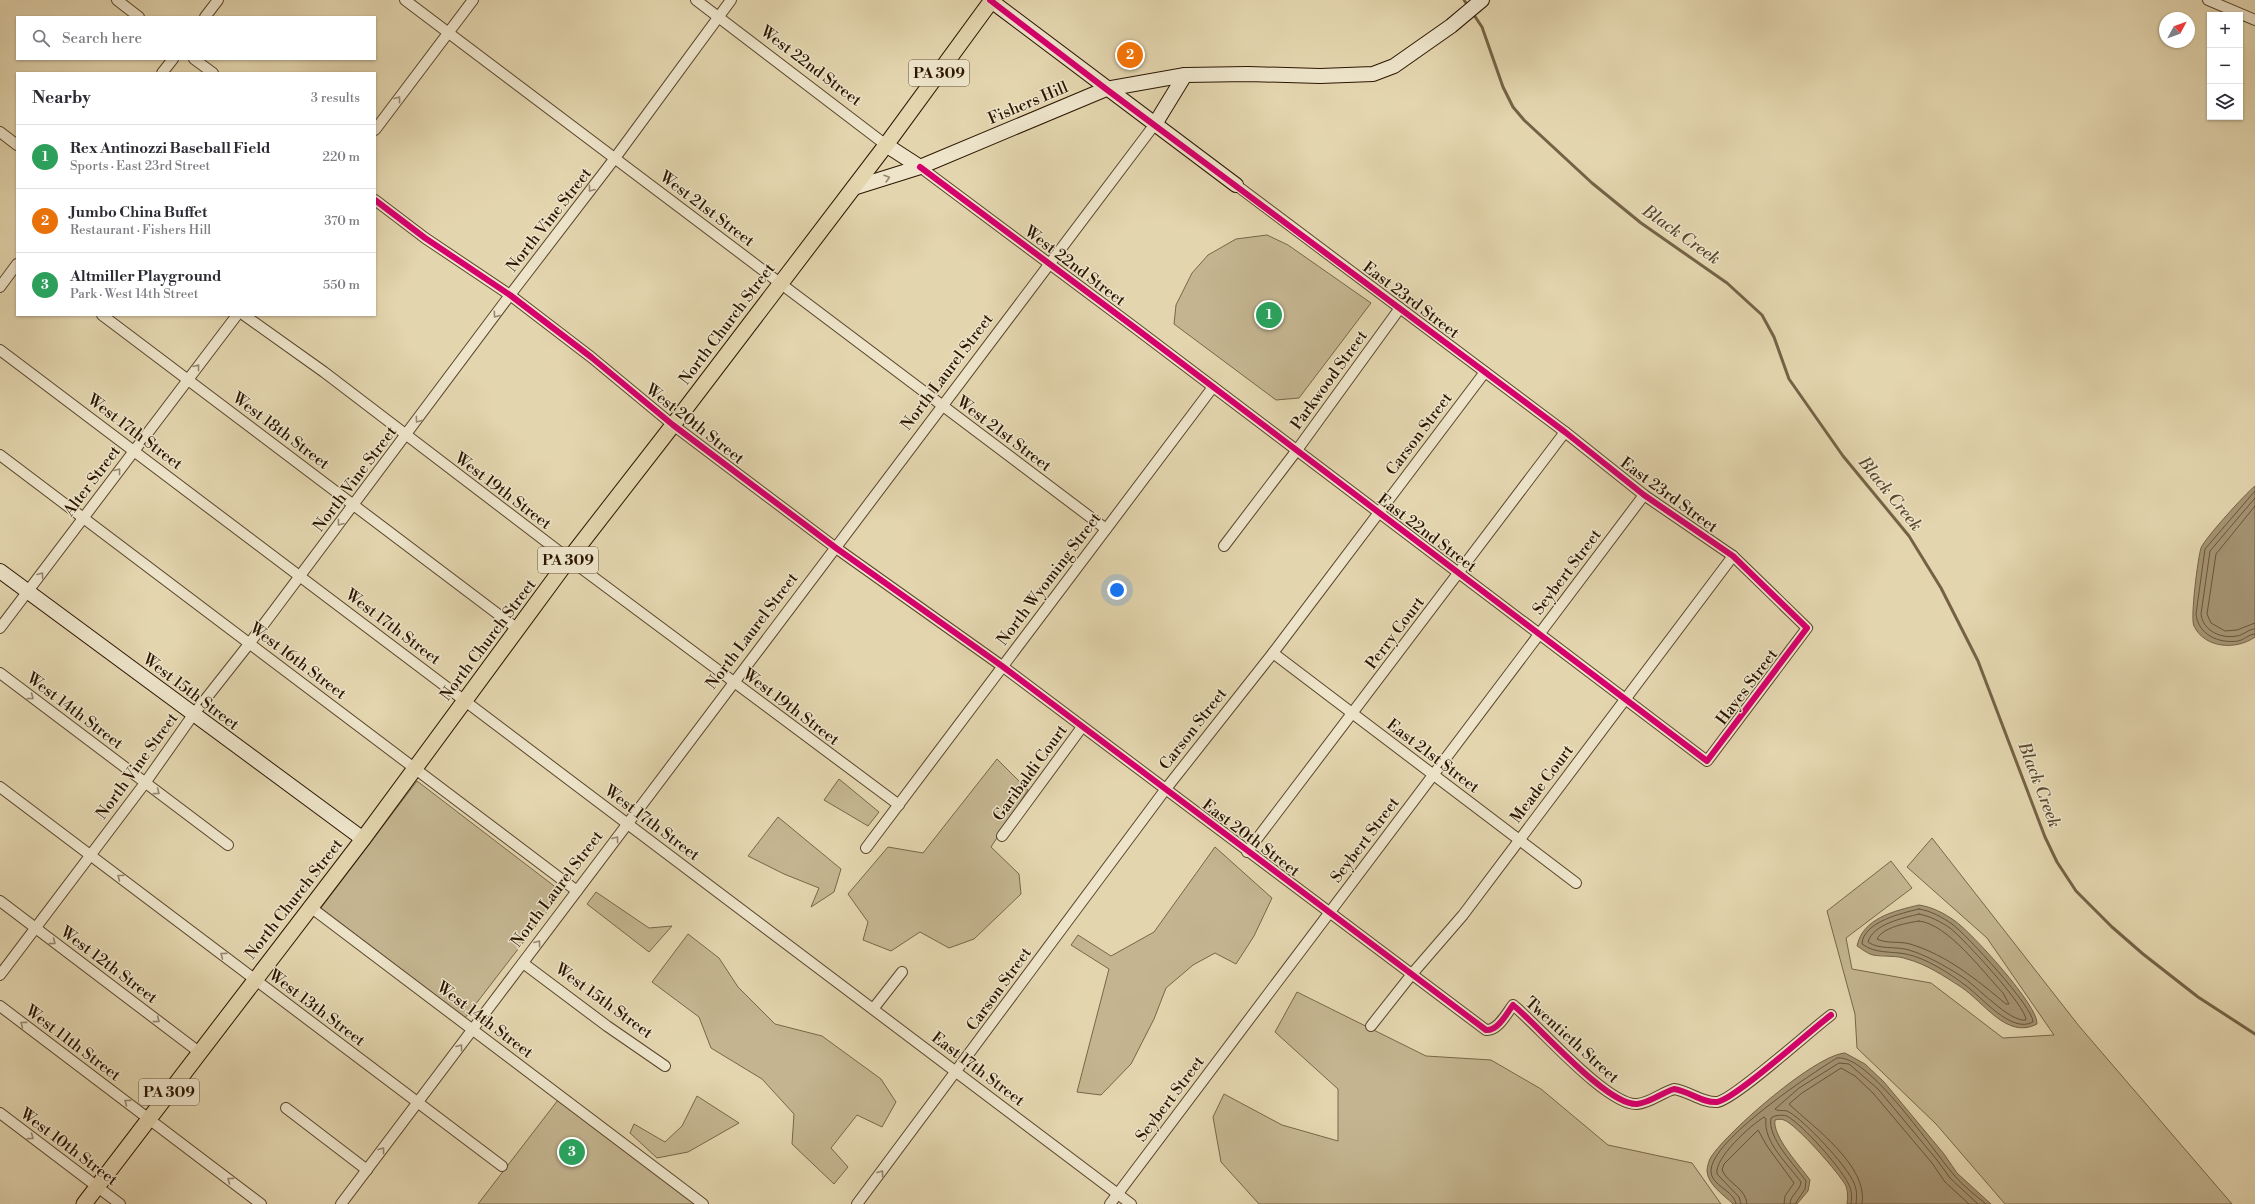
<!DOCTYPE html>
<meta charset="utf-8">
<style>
:root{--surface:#fff;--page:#f2f2f3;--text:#2b2b33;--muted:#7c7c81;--line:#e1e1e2;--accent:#8f2418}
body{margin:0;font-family:"Libre Bodoni",serif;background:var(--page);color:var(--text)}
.controls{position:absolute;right:12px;top:12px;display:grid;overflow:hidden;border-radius:0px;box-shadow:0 1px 3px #0004}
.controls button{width:36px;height:36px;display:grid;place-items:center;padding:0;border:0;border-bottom:1px solid var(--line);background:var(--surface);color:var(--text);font:20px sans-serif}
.compass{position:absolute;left:2159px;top:12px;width:36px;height:36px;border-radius:50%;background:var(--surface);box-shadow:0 1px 3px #0004;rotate:49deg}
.you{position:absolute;left:1117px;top:590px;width:14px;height:14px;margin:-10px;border:3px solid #fff;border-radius:50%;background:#1a73e8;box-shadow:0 0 0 6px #1a73e833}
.badge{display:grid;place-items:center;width:26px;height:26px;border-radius:50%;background:var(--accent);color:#fff;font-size:13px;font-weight:700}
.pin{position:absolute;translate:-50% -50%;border:2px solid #fff;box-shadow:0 1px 4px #0006}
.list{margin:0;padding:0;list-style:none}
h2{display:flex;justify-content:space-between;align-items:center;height:52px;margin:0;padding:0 16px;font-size:17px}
h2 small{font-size:13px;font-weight:400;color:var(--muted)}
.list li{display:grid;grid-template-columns:26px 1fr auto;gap:12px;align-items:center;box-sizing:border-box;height:64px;padding:0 16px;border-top:1px solid var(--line)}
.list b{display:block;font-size:15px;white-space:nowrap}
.list p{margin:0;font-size:13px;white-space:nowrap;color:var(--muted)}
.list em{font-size:13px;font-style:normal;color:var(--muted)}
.icon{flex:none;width:22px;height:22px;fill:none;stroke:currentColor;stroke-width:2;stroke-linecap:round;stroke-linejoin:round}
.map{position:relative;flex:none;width:2255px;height:1204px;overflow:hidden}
.search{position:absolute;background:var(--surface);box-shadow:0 1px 3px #0004;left:16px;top:16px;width:360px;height:44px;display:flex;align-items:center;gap:10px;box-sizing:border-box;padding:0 14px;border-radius:0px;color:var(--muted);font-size:15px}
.panel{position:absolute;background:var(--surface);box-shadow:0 1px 3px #0004;left:16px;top:72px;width:360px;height:244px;border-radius:0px}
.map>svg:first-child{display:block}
.green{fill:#c4b590;stroke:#786648}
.water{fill:#a59473;stroke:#756245}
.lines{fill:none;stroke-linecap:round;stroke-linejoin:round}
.shore{stroke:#68553a;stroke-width:1}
.stream{stroke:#756245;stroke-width:3}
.street-casing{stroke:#5a462c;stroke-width:12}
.secondary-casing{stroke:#2c1600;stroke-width:16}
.primary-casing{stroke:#2c1600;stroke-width:17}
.street{stroke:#ede4ca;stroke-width:10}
.secondary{stroke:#ede4ca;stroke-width:14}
.primary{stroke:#e3d5ae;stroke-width:15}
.cycleway-casing{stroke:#ede4ca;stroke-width:8}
.cycleway{stroke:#d6006c;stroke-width:6}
.oneway{stroke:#96876f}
.labels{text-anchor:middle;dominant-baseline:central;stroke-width:3;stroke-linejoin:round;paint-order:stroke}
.shield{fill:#ede4ca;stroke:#66543d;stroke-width:1}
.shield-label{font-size:15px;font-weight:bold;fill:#2c1600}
.street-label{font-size:16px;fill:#2c1600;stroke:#ede4ca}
.water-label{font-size:17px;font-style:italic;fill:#5c482e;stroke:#ede4ca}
</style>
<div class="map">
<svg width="2255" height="1204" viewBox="0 0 2255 1204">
<rect width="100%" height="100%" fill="#e3d5ae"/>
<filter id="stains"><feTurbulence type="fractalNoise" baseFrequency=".005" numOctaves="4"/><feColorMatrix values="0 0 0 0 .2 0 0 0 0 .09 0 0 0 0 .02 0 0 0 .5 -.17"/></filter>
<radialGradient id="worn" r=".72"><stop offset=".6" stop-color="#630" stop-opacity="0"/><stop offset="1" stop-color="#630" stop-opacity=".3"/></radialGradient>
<g class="green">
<path d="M1267 235 1288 245 1371 303 1299 398 1276 400 1174 324 1176 305 1192 273 1208 255 1236 239Z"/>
<path d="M997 759 1028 790 991 847 1019 874 1021 894 974 939 949 948 920 932 891 951 863 940 868 922 848 894 888 847 923 853Z"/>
<path d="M839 779 879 812 868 826 824 800Z"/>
<path d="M417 781 562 892 465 1018 321 908Z"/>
<path d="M778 817 841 869 834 892 811 907 819 888 784 874 748 856Z"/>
<path d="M1932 838 2079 1026 2232 1204H2005L1936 1124 1857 1048 1855 1014 1827 911 1891 861 1912 888 1846 938 1852 969 1931 983 2003 1038 2054 1035 1987 938 1907 867Z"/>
<path d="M1215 847 1272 898 1254 936 1236 964 1215 953 1193 965 1166 988 1154 1019 1131 1064 1101 1095 1077 1092 1109 969 1071 945 1078 935 1111 956 1154 932Z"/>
<path d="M596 892 649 928 672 926 649 952 587 904Z"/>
<path d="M688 934 719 958 738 987 775 1024 822 1036 881 1079 896 1102 882 1127 857 1115 831 1148 848 1167 834 1184 792 1144 794 1114 762 1079 711 1048 699 1017 652 982Z"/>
<path d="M1297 992 1426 1056 1491 1060 1541 1089 1608 1145 1692 1163 1721 1204H1259L1221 1162 1213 1117 1224 1094 1282 1125 1338 1141V1089L1275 1032Z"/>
<path d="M697 1096 739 1123 688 1152 657 1158 630 1133 634 1124 665 1142 682 1126Z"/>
<path d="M558 1100 696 1204H478Z"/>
</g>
<g class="water">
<path d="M2255 486V637C2237 650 2205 649 2194 626 2190 619 2198 557 2201 548 2205 538 2246 493 2255 486Z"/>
<path d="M1919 905C1932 907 1944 913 1955 921 1971 932 2039 1006 2037 1024 2007 1040 1984 1002 1961 987 1944 976 1926 964 1907 959 1896 955 1884 957 1873 955 1868 954 1862 949 1857 946 1863 918 1894 911 1919 905Z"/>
<path d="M1845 1053 1865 1064 1884 1082 1944 1154 1957 1173 1991 1204H1847C1848 1198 1848 1192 1846 1186 1840 1174 1796 1124 1784 1120 1782 1119 1778 1119 1775 1120 1772 1136 1800 1166 1810 1180L1808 1191 1797 1204H1733C1724 1195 1708 1185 1707 1171 1707 1167 1709 1160 1711 1157 1728 1131 1815 1055 1845 1053Z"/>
</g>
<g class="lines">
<g class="shore">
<path d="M2255 491 2205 549 2196 614C2198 634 2218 644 2238 641 2244 640 2249 634 2255 634"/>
<path d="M2255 498 2210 551 2201 614C2203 631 2221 639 2237 636 2244 635 2248 629 2255 629"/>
<path d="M2255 506 2216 554 2207 614 2211 623 2225 631 2237 630 2255 623"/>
<path d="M1919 909C1931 911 1942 917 1952 924 1966 934 2034 1008 2033 1022 2011 1034 1982 997 1965 985 1949 973 1926 958 1906 954 1890 951 1876 954 1862 944 1863 922 1902 913 1919 909Z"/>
<path d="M1919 914C1930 916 1941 922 1950 928 1963 938 2027 1007 2026 1020 2010 1023 1976 985 1961 976 1945 966 1928 956 1909 950 1896 946 1879 950 1868 942 1873 924 1903 918 1919 914Z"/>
<path d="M1919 921C1948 924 1983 972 2003 993L2009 1004H2006C1977 980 1947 955 1910 944 1900 941 1887 944 1877 939 1883 927 1907 923 1919 921Z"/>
<path d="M1736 1204C1734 1190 1711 1186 1711 1171 1711 1140 1811 1074 1837 1058 1869 1054 1933 1151 1954 1175 1963 1186 1975 1195 1986 1204"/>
<path d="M1741 1204 1739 1197 1717 1174C1714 1158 1751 1125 1764 1117L1766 1119C1763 1142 1788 1164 1801 1182 1800 1191 1790 1195 1790 1204"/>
<path d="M1747 1204C1746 1188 1728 1184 1722 1170L1724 1164 1758 1130 1767 1146 1794 1183 1785 1196 1784 1204"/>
<path d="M1795 1204 1805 1189 1806 1181C1795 1165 1767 1138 1771 1118L1775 1116C1779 1115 1784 1115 1787 1116 1804 1126 1839 1166 1848 1183 1852 1190 1852 1197 1851 1204"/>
<path d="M1856 1204C1857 1196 1857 1190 1854 1183 1847 1166 1805 1121 1789 1112 1784 1109 1779 1112 1775 1109L1799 1088 1839 1063 1849 1064 1878 1089 1937 1160 1950 1178 1978 1204"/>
<path d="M1862 1204C1869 1166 1813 1127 1789 1104L1802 1093 1841 1068 1855 1076 1873 1093 1932 1163 1945 1182 1969 1204"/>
</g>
<g class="stream">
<path d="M1464 0 1468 6"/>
<path d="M1472 12 1482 27 1503 87 1513 107 1524 120 1592 183 1641 223 1727 283 1762 315 1774 337 1789 379 1843 456 1909 536 1941 588 1978 661 2045 837 2057 862 2076 891 2112 927 2143 954 2198 997 2255 1034"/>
</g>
<g class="street-casing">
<g id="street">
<path d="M117 0 139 17"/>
<path d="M405 0 1106 529"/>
<path d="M696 0 886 145"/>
<path d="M2208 0 2255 20"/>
<path d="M205 17 218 0"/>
<path d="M194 59 213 73"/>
<path d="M162 73 173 59"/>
<path d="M375 130 473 0"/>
<path d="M0 132 17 145"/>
<path d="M920 167 1134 327 1707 761 1807 628 1733 556 1644 495 1565 432 1236 185"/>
<path d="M375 200 425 238 510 295 591 357 673 425 836 548 1002 666 1486 1030C1498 1031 1507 1013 1513 1005 1538 1025 1607 1106 1637 1104 1650 1103 1661 1093 1674 1089 1689 1091 1702 1103 1717 1102 1734 1100 1812 1029 1831 1015"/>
<path d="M0 287 17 264"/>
<path d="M102 315 519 630"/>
<path d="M244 315 324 372 569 559 899 805"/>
<path d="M0 350 1131 1204"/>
<path d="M0 455 577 891"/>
<path d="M1224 546 1297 450 1400 308"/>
<path d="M0 628 237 315"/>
<path d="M1273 653 1576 883"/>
<path d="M0 673 228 845"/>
<path d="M0 787 502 1166"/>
<path d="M1002 836 1082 727"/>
<path d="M866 848 1213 387"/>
<path d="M1247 852 1565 432"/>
<path d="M0 901 199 1052"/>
<path d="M309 906 703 1204"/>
<path d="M523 963 607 1026 665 1066"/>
<path d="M0 975 145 783 193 715 249 644 510 295 615 158 731 0"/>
<path d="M0 1006 261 1204"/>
<path d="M873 1009 902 972"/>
<path d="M1371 1026 1412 974 1463 915 1733 556"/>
<path d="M286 1108 367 1170"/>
<path d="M0 1113 120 1204"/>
<path d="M341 1204 1155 124"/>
<path d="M857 1204 1165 790 1273 653 1485 372"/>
<path d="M1110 1204 1644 495"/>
</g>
</g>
<g class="secondary-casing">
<g id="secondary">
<path d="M990 0 1236 185"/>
<path d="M1155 124 1185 75"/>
<path d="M886 145 920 167"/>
<path d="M853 188 920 167 1106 89 1185 75 1248 74 1320 76 1373 74 1394 66 1451 26 1482 0"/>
<path d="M0 571 363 839"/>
</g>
</g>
<g class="primary-casing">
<path id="primary" d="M84 1204 363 839 569 559 673 425 886 145 992 0"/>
</g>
<use href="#street" class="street"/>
<use href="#secondary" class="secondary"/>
<use href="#primary" class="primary"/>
<g class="cycleway-casing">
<g id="cycleway">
<path d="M920 167 1134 327 1707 761 1807 628 1733 556 1644 495 1565 432 1106 89 990 0"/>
<path d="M375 200 425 238 510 295 591 357 673 425 836 548 1002 666 1486 1030C1498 1031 1507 1013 1513 1005 1538 1025 1607 1106 1637 1104 1650 1103 1661 1093 1674 1089 1689 1091 1702 1103 1717 1102 1734 1100 1812 1029 1831 1015"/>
</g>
</g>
<use href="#cycleway" class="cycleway"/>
</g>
<defs><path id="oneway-chevron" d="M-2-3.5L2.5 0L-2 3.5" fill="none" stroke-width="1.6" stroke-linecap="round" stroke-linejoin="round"/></defs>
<g class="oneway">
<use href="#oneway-chevron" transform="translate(398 99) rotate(-53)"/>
<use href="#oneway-chevron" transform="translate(887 178) rotate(-17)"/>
<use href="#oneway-chevron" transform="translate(591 189) rotate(128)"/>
<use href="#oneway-chevron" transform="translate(496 315) rotate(126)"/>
<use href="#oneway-chevron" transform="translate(197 367) rotate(-52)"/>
<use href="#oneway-chevron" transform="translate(418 420) rotate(126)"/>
<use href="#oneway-chevron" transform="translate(118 471) rotate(-53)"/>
<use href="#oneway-chevron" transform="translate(340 523) rotate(127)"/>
<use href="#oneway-chevron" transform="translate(41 575) rotate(-53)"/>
<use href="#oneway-chevron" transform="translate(31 697) rotate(37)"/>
<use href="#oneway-chevron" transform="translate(157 792) rotate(37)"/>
<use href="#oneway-chevron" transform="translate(616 839) rotate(-53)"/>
<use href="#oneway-chevron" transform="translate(120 877) rotate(-143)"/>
<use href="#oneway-chevron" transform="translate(53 942) rotate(37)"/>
<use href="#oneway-chevron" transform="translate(538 943) rotate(-53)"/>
<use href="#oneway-chevron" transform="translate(223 955) rotate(-143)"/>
<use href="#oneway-chevron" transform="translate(157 1020) rotate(37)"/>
<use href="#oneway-chevron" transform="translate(23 1024) rotate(-143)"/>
<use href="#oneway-chevron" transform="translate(460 1047) rotate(-53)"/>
<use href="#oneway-chevron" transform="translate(127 1102) rotate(-143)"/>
<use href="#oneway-chevron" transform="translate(31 1137) rotate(37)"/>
<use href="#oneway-chevron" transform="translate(382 1150) rotate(-53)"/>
<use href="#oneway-chevron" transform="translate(881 1173) rotate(-53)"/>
<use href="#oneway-chevron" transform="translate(230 1180) rotate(-143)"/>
</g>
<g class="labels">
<g class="shield">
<rect x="909" y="60" width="60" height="26" rx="3"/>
<rect x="538" y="547" width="60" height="26" rx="3"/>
<rect x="139" y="1079" width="60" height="26" rx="3"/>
</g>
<g class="shield-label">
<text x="939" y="73">PA 309</text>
<text x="568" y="560">PA 309</text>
<text x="169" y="1092">PA 309</text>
</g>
<g class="street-label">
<text transform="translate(811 66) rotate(37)">West 22nd Street</text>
<text transform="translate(1028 103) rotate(-23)">Fishers Hill</text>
<text transform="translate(707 209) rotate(37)">West 21st Street</text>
<text transform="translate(549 220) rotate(-52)">North Vine Street</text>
<text transform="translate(1075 266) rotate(37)">West 22nd Street</text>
<text transform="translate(1411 300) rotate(37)">East 23rd Street</text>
<text transform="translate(727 324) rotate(-53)">North Church Street</text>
<text transform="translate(947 372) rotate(-53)">North Laurel Street</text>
<text transform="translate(1329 380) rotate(-54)">Parkwood Street</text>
<text transform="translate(695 424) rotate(38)">West 20th Street</text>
<text transform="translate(281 431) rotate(37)">West 18th Street</text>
<text transform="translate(135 432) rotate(37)">West 17th Street</text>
<text transform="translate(1004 434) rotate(37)">West 21st Street</text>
<text transform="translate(1419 434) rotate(-53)">Carson Street</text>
<text transform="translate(355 479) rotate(-53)">North Vine Street</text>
<text transform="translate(92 481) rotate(-53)">Alter Street</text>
<text transform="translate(503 491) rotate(37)">West 19th Street</text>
<text transform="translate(1669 495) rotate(36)">East 23rd Street</text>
<text transform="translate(1427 533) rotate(37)">East 22nd Street</text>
<text transform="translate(1567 572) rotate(-53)">Seybert Street</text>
<text transform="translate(1049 579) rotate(-53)">North Wyoming Street</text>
<text transform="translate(393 627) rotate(37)">West 17th Street</text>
<text transform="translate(752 631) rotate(-53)">North Laurel Street</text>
<text transform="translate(1395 633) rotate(-53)">Perry Court</text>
<text transform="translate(488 640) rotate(-53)">North Church Street</text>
<text transform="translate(298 661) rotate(37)">West 16th Street</text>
<text transform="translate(1747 687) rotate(-53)">Hayes Street</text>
<text transform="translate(191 692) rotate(37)">West 15th Street</text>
<text transform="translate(791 707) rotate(37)">West 19th Street</text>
<text transform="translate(75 711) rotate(37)">West 14th Street</text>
<text transform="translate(1193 729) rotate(-52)">Carson Street</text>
<text transform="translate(1433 756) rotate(37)">East 21st Street</text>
<text transform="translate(137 766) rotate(-54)">North Vine Street</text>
<text transform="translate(1030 773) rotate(-54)">Garibaldi Court</text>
<text transform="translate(1542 784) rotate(-53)">Meade Court</text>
<text transform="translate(652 823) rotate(37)">West 17th Street</text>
<text transform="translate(1251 838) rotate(37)">East 20th Street</text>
<text transform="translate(1365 840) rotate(-53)">Seybert Street</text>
<text transform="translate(557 889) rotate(-53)">North Laurel Street</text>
<text transform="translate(294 899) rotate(-52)">North Church Street</text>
<text transform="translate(109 965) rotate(37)">West 12th Street</text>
<text transform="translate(999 989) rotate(-54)">Carson Street</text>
<text transform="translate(604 1001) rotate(36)">West 15th Street</text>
<text transform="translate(317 1008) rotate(37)">West 13th Street</text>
<text transform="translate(485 1020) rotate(37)">West 14th Street</text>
<text transform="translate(1572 1040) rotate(42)">Twentieth Street</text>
<text transform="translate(73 1043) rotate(37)">West 11th Street</text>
<text transform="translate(978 1069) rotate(37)">East 17th Street</text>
<text transform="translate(1170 1099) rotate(-53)">Seybert Street</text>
<text transform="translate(69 1147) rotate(37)">West 10th Street</text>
</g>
<g class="water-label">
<text transform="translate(1681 235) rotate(35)">Black Creek</text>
<text transform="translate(1890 494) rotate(51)">Black Creek</text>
<text transform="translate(2039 785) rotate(69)">Black Creek</text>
</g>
</g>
<rect width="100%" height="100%" filter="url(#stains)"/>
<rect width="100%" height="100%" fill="url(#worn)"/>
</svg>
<div class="controls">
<button>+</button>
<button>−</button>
<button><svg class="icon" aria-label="layers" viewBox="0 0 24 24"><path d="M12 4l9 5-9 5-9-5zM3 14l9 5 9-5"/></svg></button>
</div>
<svg class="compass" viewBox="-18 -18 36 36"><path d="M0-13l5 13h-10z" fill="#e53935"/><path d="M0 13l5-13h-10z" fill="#7c7c81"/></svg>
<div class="you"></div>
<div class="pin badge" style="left:1269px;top:315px;background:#2e9e5b">1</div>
<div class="pin badge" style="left:1130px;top:55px;background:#e8710a">2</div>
<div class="pin badge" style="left:572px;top:1152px;background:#2e9e5b">3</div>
<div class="search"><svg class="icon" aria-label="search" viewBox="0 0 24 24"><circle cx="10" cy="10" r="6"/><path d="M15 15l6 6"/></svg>Search here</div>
<section class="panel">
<h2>Nearby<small>3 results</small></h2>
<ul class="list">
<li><span class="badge" style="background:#2e9e5b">1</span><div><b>Rex Antinozzi Baseball Field</b><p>Sports · East 23rd Street</p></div><em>220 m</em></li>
<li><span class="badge" style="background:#e8710a">2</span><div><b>Jumbo China Buffet</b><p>Restaurant · Fishers Hill</p></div><em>370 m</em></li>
<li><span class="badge" style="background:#2e9e5b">3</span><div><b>Altmiller Playground</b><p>Park · West 14th Street</p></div><em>550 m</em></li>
</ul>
</section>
</div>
